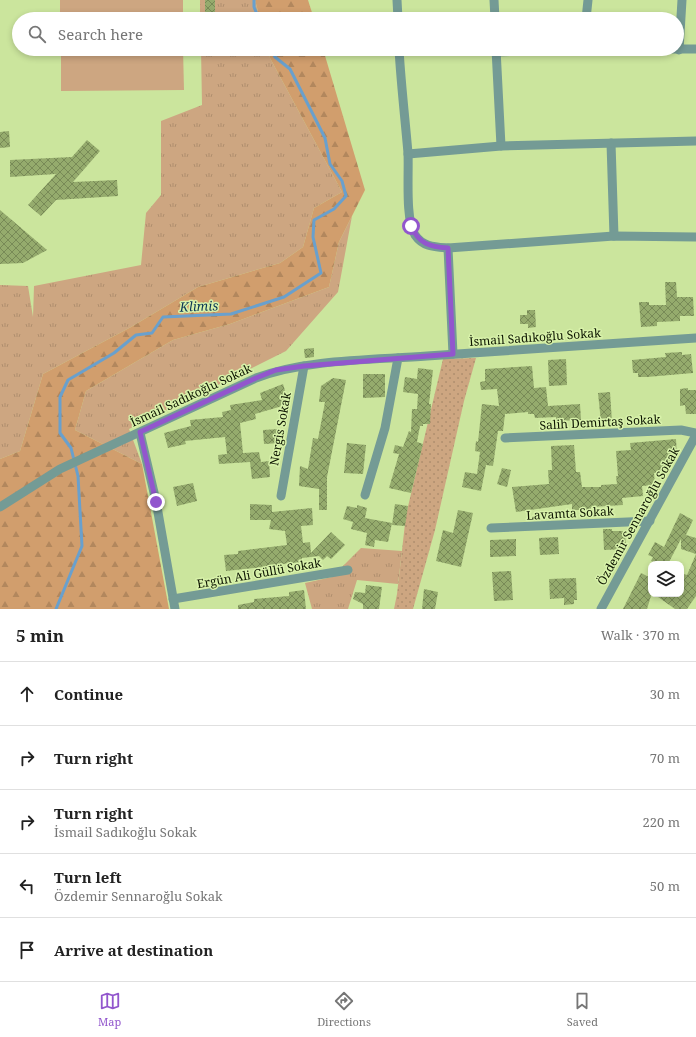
<!DOCTYPE html>
<meta charset="utf-8">
<style>
:root{--surface:#fff;--page:#f2f2f2;--text:#222;--muted:#767676;--line:#e0e0e0;--accent:#9256cd}
body{margin:0;font-family:"Noto Serif",serif;background:var(--page);color:var(--text)}
.controls{position:absolute;right:12px;bottom:12px;display:grid;overflow:hidden;border-radius:8px;box-shadow:0 2px 6px #0003}
.controls button{width:36px;height:36px;display:grid;place-items:center;padding:0;border:0;border-bottom:1px solid var(--line);background:var(--surface);color:var(--text);font:20px sans-serif}
.stop{position:absolute;width:12px;height:12px;margin:-9px;border:3px solid #9256cd;border-radius:50%;background:#fff}
.stop.end{background:#9256cd;border-color:#fff;box-shadow:0 1px 4px #0008}
.list{margin:0;padding:0;list-style:none}
h2{display:flex;justify-content:space-between;align-items:center;height:52px;margin:0;padding:0 16px;font-size:17px}
h2 small{font-size:13px;font-weight:400;color:var(--muted)}
.list li{display:grid;grid-template-columns:26px 1fr auto;gap:12px;align-items:center;box-sizing:border-box;height:64px;padding:0 16px;border-top:1px solid var(--line)}
.list b{display:block;font-size:15px;white-space:nowrap}
.list p{margin:0;font-size:13px;white-space:nowrap;color:var(--muted)}
.list em{font-size:13px;font-style:normal;color:var(--muted)}
.icon{flex:none;width:22px;height:22px;fill:none;stroke:currentColor;stroke-width:2;stroke-linecap:round;stroke-linejoin:round}
.map{position:relative;flex:none;width:696px;height:609px;overflow:hidden}
.search{position:absolute;background:var(--surface);box-shadow:0 2px 6px #0003;left:12px;right:12px;top:12px;height:44px;display:flex;align-items:center;gap:10px;box-sizing:border-box;padding:0 14px;border-radius:22px;color:var(--muted);font-size:15px}
.sheet{height:372px;background:var(--surface)}
nav{display:flex;justify-content:space-around;align-items:center;box-sizing:border-box;height:56px;border-top:1px solid var(--line);background:var(--surface);font-size:11px;color:var(--muted)}
nav a{display:grid;justify-items:center;gap:2px}
nav .on{color:var(--accent)}
.map>svg:first-child{display:block}
.grass{fill:url(#grass-tufts)}
.forest{fill:url(#forest-firs)}
.park{fill:url(#park-dots)}
.pitch{fill:#cda681}
.lines{fill:none;stroke-linecap:round;stroke-linejoin:round}
.stream{stroke:#69a0cd;stroke-width:3}
.building{fill:url(#building-cross-hatch)}
.minor{stroke:#749b95;stroke-width:9}
.route{stroke:#9256cd;stroke-width:5}
.labels{text-anchor:middle;dominant-baseline:central;stroke-width:3;stroke-linejoin:round;paint-order:stroke}
.street-label{font-size:12px;fill:#0d1500;stroke:#d8f2aa}
.water-label{font-size:13px;font-style:italic;fill:#0b3655;stroke:#d8f2aa}
</style>
<div class="map">
<svg width="696" height="609" viewBox="0 0 696 609">
<defs>
<pattern id="grass-tufts" width="24" height="20" patternUnits="userSpaceOnUse"><rect width="24" height="20" fill="#cda681"/><path d="M3 7l-1-3M5 7V3M7 7l1-3M15 17l-1-3M17 17v-4M19 17l1-3" fill="none" stroke="#af8e6e"/></pattern>
<pattern id="forest-firs" width="22" height="20" patternUnits="userSpaceOnUse"><rect width="22" height="20" fill="#d19e6d"/><path d="M5 1l3.5 6h-7zM16 11l3.5 6h-7z" fill="#b2875d"/></pattern>
<pattern id="park-dots" width="8" height="8" patternUnits="userSpaceOnUse"><rect width="8" height="8" fill="#cda681"/><path d="M2 2h.1M6 6h.1" fill="none" stroke="#af8e6e" stroke-width="1.8" stroke-linecap="round"/></pattern>
<pattern id="building-cross-hatch" width="8" height="8" patternUnits="userSpaceOnUse"><rect width="8" height="8" fill="#95ab6d"/><path d="M0 0l8 8M0 8l8-8" fill="none" stroke="#788a57"/></pattern>
</defs>
<rect width="100%" height="100%" fill="#cbe59d"/>
<g class="grass">
<path d="M200 0H255L260 19H200Z"/>
<path d="M201 49H268L270 58 342 192 314 208 303 247 280 263 198 287 131 327 43 374 20 451 0 459V285L28 286 33 317 34 286 141 265 146 213 161 195V121L202 105Z"/>
<path d="M352 216 338 292 286 351 129 429 142 464 75 430 86 391 173 340 230 324 329 287 339 242Z"/>
<path d="M361 548 402 551 398 584 357 580 348 609H312L305 583 332 577Z"/>
</g>
<g class="forest">
<path d="M255 0H308L314 19H260Z"/>
<path d="M268 49H323L365 190 339 242 329 287 230 324 173 340 86 391 75 430 142 464 169 609H0V459L20 451 43 374 131 327 198 287 280 263 303 247 314 208 342 192 270 58Z"/>
</g>
<path class="park" d="M476 358 464 401 435 530 413 609H394L397 594 406 515 443 359Z"/>
<g class="pitch">
<rect x="60" y="0" width="123" height="19"/>
<path d="M61 49H183L184 90 61 91Z"/>
</g>
<g class="lines">
<g class="stream">
<path d="M254 0V7L259 19"/>
<path d="M56 609 82 546 78 476 71 448 60 433V397L68 380 114 353 136 335 152 333 163 317 231 314 284 297 321 273 313 237 314 220 334 209 346 196 342 181 330 164 325 138 290 69 275 57 271 49"/>
</g>
</g>
<g class="building">
<rect x="205" y="0" width="10" height="16"/>
<path d="M9 131 10 147 0 148V132Z"/>
<path d="M87 140 100 151 73 182 117 180 118 196 56 200 41 216 28 205 56 174 10 177V160L72 157Z"/>
<path d="M0 210 47 250 23 263 0 264Z"/>
<path d="M665 282H676L677 297H693L694 316H680V321L657 322V326L641 327 639 302H649V305H666Z"/>
<path d="M527 310H535L536 327 528 328V324H520V315H527Z"/>
<path d="M314 348V357L305 358 304 349Z"/>
<path d="M682 352V355L691 354 693 373 647 377H638V373H633L632 360 666 357 665 353Z"/>
<path d="M566 359 567 385 549 386 548 360Z"/>
<path d="M532 366 534 388 546 387 548 406 580 404 581 420 556 421V417L535 418 534 414H528V412L505 414 503 431H498L493 466 486 465 481 491 462 487 465 472 477 474 480 452 475 451 476 441 478 442 482 404 499 406 497 389 481 390 480 382 485 381V369Z"/>
<path d="M418 368 433 370 429 404H431L430 424H423V426H420L417 442 423 444 411 493 389 488 399 454 393 453 395 445 403 447 409 431 411 432 412 409H417L418 394 403 392 405 377 417 379Z"/>
<path d="M363 374H385V397L363 398Z"/>
<path d="M333 378 346 380 327 477V510H319V489L299 486 300 466 308 469 313 438 318 439 325 402H319L321 386Z"/>
<path d="M283 384 289 404 255 414 256 419 240 423 243 453 259 452 261 462 269 461 270 477 252 479 250 462 219 464 218 455 227 454 225 437 185 441 186 444 168 448 164 433 191 426 190 420 223 417 222 412 231 410 230 405 262 400 260 393Z"/>
<path d="M688 388V390H696V414H686L685 405 680 406V389Z"/>
<path d="M610 392 612 422H601L598 393Z"/>
<path d="M279 429 280 443 264 444 263 430Z"/>
<path d="M676 439 677 457H670L671 468 669 472 654 473 655 485 642 486 643 496 622 498 623 505 591 507V510H572V504L516 512 512 487 549 484 548 470H552L551 446 574 445 576 472H580L582 487H601V485L617 484 616 476H618L616 451 631 450 630 443Z"/>
<path d="M347 443 366 445 363 474 344 473Z"/>
<path d="M502 468 511 470 507 487 497 484Z"/>
<path d="M193 483 197 501 177 506 173 487Z"/>
<path d="M250 504 272 505V512L312 508 313 525 301 526 303 543 310 542 311 553 331 532 345 545 331 559 327 556 323 560 319 556 302 558V562L282 564V565L226 571 224 555 238 554V551L287 545 285 531 269 529 271 520H250Z"/>
<path d="M395 504 408 506 405 526 392 525Z"/>
<path d="M357 505 367 508 365 518 392 523 388 542 375 540 374 547 365 545 367 533 351 529 353 522 343 519 347 506 357 508Z"/>
<path d="M458 510 473 513 461 567 436 561 443 530 453 533Z"/>
<path d="M680 513 693 520 686 535 696 538V596L687 609H675L654 594H681V573L687 575 696 554 681 549V539L668 564H657L651 561 653 557 648 555 655 542 664 547Z"/>
<path d="M603 529H612V531H625L626 549 604 550Z"/>
<path d="M558 537 559 554 540 555 539 538Z"/>
<path d="M516 539V556L490 557V540Z"/>
<path d="M511 571 513 600 494 601 492 572Z"/>
<path d="M641 573 651 578V596L647 609H623Z"/>
<path d="M576 578 577 600H574V604L564 605V598L550 599 549 579Z"/>
<path d="M366 585 382 587 379 609H363V604L353 599 355 592 365 593Z"/>
<path d="M424 589 438 592 435 609H422Z"/>
<path d="M304 590 306 609H238V605L254 602V599L289 596V592Z"/>
</g>
<g class="lines">
<g class="minor">
<path d="M397 0 398 19"/>
<path d="M494 0 495 19"/>
<path d="M586 19 588 0"/>
<path d="M399 49C401 84 405 118 408 153 409 173 405 220 415 235 423 247 435 247 448 248L614 236 696 237"/>
<path d="M496 49 501 146"/>
<path d="M679 50 682 0"/>
<path d="M496 52 586 49H696"/>
<path d="M611 143 614 236"/>
<path d="M408 154 501 146 696 141"/>
<path d="M448 248 453 354"/>
<path d="M140 433 156 501 175 609"/>
<path d="M505 438 681 430 696 433"/>
<path d="M365 495 385 428 398 358"/>
<path d="M281 496 304 366"/>
<path d="M0 507 60 469 256 378C306 359 373 360 427 356 516 350 606 344 696 338"/>
<path d="M491 528 650 521"/>
<path d="M173 599 348 570"/>
<path d="M601 609 696 435"/>
</g>
</g>
<g class="lines">
<path class="route" d="M156 502 140 432 256 378 276 370 304 366 453 354 448 248C430 247 419 244 411 226"/>
</g>
<g class="labels">
<g class="street-label">
<text transform="translate(535 337) rotate(-4)">İsmail Sadıkoğlu Sokak</text>
<text transform="translate(191 395) rotate(-25)">İsmail Sadıkoğlu Sokak</text>
<text transform="translate(600 422) rotate(-3)">Salih Demirtaş Sokak</text>
<text transform="translate(280 429) rotate(-80)">Nergis Sokak</text>
<text transform="translate(570 513) rotate(-3)">Lavamta Sokak</text>
<text transform="translate(638 516) rotate(-61)">Özdemir Sennaroğlu Sokak</text>
<text transform="translate(259 573) rotate(-10)">Ergün Ali Güllü Sokak</text>
</g>
<g class="water-label">
<text transform="translate(199 306) rotate(-2)">Klimis</text>
</g>
</g>
</svg>
<div class="controls">
<button><svg class="icon" aria-label="layers" viewBox="0 0 24 24"><path d="M12 4l9 5-9 5-9-5zM3 14l9 5 9-5"/></svg></button>
</div>
<div class="stop" style="left:411px;top:226px"></div>
<div class="stop end" style="left:156px;top:502px"></div>
<div class="search"><svg class="icon" aria-label="search" viewBox="0 0 24 24"><circle cx="10" cy="10" r="6"/><path d="M15 15l6 6"/></svg>Search here</div>
</div>
<section class="sheet">
<h2>5 min<small>Walk · 370 m</small></h2>
<ul class="list">
<li><svg class="icon" aria-label="ahead" viewBox="0 0 24 24"><path d="M12 20V5M6 11l6-6 6 6"/></svg><div><b>Continue</b></div><em>30 m</em></li>
<li><svg class="icon" aria-label="right" viewBox="0 0 24 24"><path d="M7 20v-9h11M14 6l5 5-5 5"/></svg><div><b>Turn right</b></div><em>70 m</em></li>
<li><svg class="icon" aria-label="right" viewBox="0 0 24 24"><path d="M7 20v-9h11M14 6l5 5-5 5"/></svg><div><b>Turn right</b><p>İsmail Sadıkoğlu Sokak</p></div><em>220 m</em></li>
<li><svg class="icon" aria-label="left" viewBox="0 0 24 24"><path d="M17 20v-9H6M10 6l-5 5 5 5"/></svg><div><b>Turn left</b><p>Özdemir Sennaroğlu Sokak</p></div><em>50 m</em></li>
<li><svg class="icon" aria-label="arrive" viewBox="0 0 24 24"><path d="M6 21V4h12l-3 4 3 4H6"/></svg><div><b>Arrive at destination</b></div></li>
</ul>
</section>
<nav>
<a class="on"><svg class="icon" aria-label="map" viewBox="0 0 24 24"><path d="M3 6l6-2 6 2 6-2v14l-6 2-6-2-6 2zM9 4v14M15 6v14"/></svg>Map</a>
<a><svg class="icon" aria-label="directions" viewBox="0 0 24 24"><path d="M12 3l9 9-9 9-9-9zM9 14v-3h6M13 9l2 2-2 2"/></svg>Directions</a>
<a><svg class="icon" aria-label="saved" viewBox="0 0 24 24"><path d="M7 4h10v16l-5-4-5 4z"/></svg>Saved</a>
</nav>
